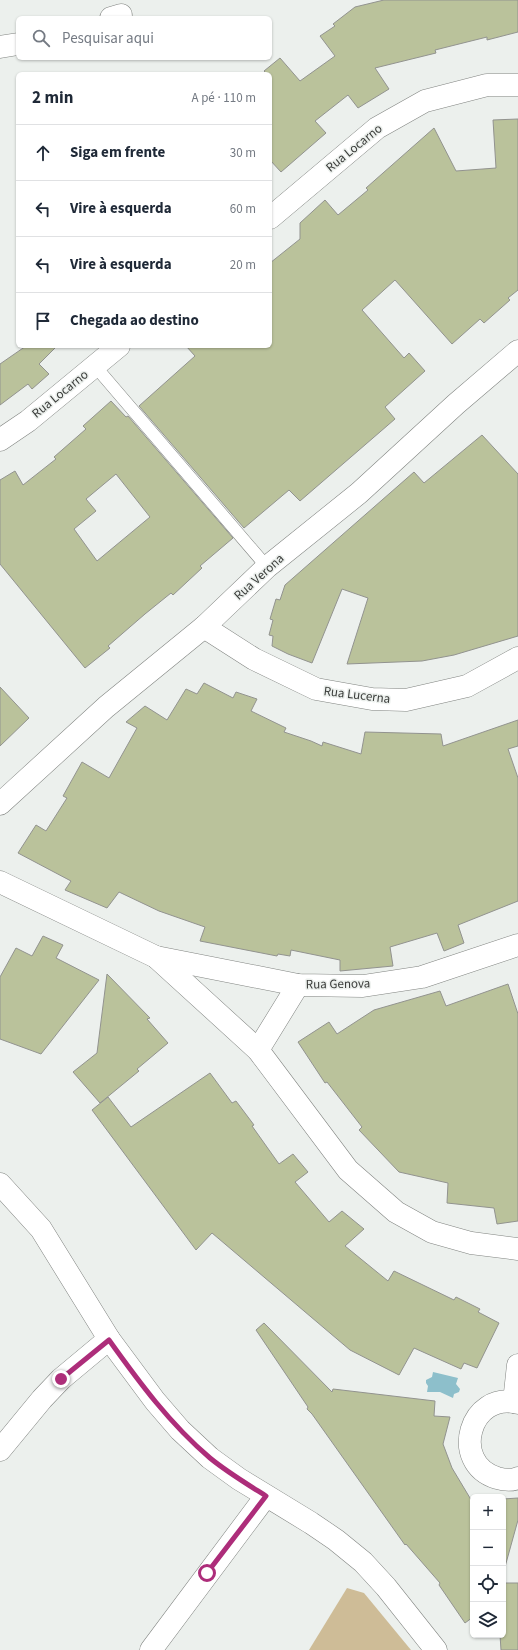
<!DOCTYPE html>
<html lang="pt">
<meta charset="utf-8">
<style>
:root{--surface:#fff;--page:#f2f2f3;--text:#1f2937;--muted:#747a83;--line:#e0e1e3}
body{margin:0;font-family:"Source Sans 3",sans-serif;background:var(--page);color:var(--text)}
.controls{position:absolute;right:12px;bottom:12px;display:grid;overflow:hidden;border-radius:6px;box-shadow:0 1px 3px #0004}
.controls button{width:36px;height:36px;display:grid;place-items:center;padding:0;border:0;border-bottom:1px solid var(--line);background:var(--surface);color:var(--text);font:20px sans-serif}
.stop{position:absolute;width:12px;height:12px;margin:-9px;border:3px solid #ad2d7a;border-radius:50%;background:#fff}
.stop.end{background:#ad2d7a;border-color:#fff;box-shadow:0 1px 4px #0008}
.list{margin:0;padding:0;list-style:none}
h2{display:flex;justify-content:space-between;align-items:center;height:52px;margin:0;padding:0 16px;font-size:17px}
h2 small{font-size:13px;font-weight:400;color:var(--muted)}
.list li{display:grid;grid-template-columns:26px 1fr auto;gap:12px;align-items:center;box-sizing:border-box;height:56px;padding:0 16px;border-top:1px solid var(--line)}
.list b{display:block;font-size:15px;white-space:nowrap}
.list em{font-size:13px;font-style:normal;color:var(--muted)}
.icon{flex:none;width:22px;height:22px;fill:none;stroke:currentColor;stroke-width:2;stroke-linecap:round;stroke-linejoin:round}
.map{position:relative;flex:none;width:518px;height:1650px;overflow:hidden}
.search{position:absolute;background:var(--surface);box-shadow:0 1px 3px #0004;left:16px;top:16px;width:256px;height:44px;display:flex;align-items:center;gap:10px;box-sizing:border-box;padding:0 14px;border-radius:6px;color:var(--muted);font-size:15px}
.panel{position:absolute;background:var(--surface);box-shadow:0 1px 3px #0004;left:16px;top:72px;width:256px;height:276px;border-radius:6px}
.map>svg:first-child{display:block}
.forest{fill:#cebc97}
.water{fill:#8dbfcb}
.building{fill:#bac29b;stroke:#92938f;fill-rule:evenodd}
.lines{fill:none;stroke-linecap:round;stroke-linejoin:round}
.service-casing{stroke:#818481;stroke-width:13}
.minor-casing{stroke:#818481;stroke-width:23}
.tertiary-casing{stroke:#818481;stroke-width:23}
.service{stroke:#fff;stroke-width:12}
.minor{stroke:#fff;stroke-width:22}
.tertiary{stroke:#fff;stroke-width:22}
.route{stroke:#ad2d7a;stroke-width:5}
.labels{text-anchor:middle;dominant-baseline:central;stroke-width:3;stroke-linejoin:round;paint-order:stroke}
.street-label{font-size:13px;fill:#3a3c3a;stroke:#ecf0ed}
</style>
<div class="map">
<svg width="518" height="1650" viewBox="0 0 518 1650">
<rect width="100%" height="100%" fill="#ecf0ed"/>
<path class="forest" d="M347 1588 364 1593 411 1650H309Z"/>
<path class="water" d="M433 1372 458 1378 456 1384 460 1389 459 1392 454 1394 453 1398 440 1392H427L428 1386 426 1383V1380L432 1377Z"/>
<g class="building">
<path d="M384 0H518V32L487 40V37L435 50 436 53 375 68 389 89 358 108 348 95 315 121 326 133 281 172 270 160V74H267L264 71 280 58 300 81 335 56 320 36 335 26 333 24 355 7Z"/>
<path d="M518 119V290L508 298 510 300 484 323 480 319 452 344 395 280 362 310 404 358 409 353 425 371 385 407 395 419 300 501 289 490 244 528 139 406 195 356 186 346H270V263L300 239V223L325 200 338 215 368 190 366 188 434 128 456 171 496 168 493 120Z"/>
<path d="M26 346H57L39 364 49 374 32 389 28 384 0 405V364Z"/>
<path d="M111 401 126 417 128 416 233 538 200 566 202 568 173 595 171 593 145 614 108 646 110 648 85 668 0 564V480L15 471 23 485 56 459 54 457 86 429 83 426ZM116 474 150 517 97 561 74 529 96 511 86 499Z"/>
<path d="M482 435 518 474V636L454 655 422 661 347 664 368 598 342 589 312 663 288 654 272 646 273 636 269 635 273 620 270 619 276 599 280 600 285 585 414 472 424 483Z"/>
<path d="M204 683 233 698 236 692 257 699 251 711 286 728 284 732 311 741 322 746 323 742 361 754 365 732 441 734 443 746 518 720V746L508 749 518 778V901L458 925 464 943 444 951 437 933 390 947 393 966 340 971V960L291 950 290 956 278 954 277 956 200 941 205 927 159 911 119 892 107 908 65 890 71 881 18 853 36 825 46 831 67 798 63 796 82 762 109 778 137 728 126 722 145 706 167 720 186 689 197 694Z"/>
<path d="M0 687 29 718 0 746Z"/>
<path d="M43 936 63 945 56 958 99 980 41 1054 0 1039V977L16 948 32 956Z"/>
<path d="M107 974 150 1018 147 1019 168 1043 137 1069 139 1071 100 1103 73 1072 97 1053Z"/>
<path d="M508 984 518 1014V1221L497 1224 494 1208 447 1203 448 1183 399 1172 359 1130 362 1127 327 1082 325 1083 298 1042 329 1022 337 1034 374 1010 440 991 446 1006Z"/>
<path d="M210 1073 232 1103 236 1101 254 1125 252 1126 279 1164 293 1154 308 1172 295 1182 329 1222 342 1211 364 1229 345 1246 388 1281 394 1271 454 1300 456 1297 480 1309 478 1312 499 1323 477 1368 464 1363 461 1369 414 1348 399 1375 350 1350 212 1233 196 1250 92 1110 108 1097 131 1127Z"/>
<path d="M264 1323 332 1392 333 1389 435 1401 434 1416 450 1417 443 1444 452 1468 473 1503V1617L465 1623 439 1585 440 1583 406 1544 405 1545 312 1414 307 1409 308 1407 256 1330Z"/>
<path d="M518 1498V1520L503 1574V1499Z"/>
<path d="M503 1583H518V1650H501L500 1635H503Z"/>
</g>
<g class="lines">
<g class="service-casing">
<path id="service" d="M95 366 267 567"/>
</g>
<g class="minor-casing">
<g id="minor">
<path d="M111 18 121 15"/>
<path d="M0 47 18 44"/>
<path d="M270 218 377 128 425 101 487 85H518"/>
<path d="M0 440 28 421 119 346"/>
<path d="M204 627 254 659 316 689 372 699 406 700 467 686 518 658"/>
<path d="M0 804 106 707 204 627 267 567 359 493 456 404 518 351"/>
<path d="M156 957 298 985 363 986 422 977 518 945"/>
<path d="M258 1050 298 985"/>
<path d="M0 1184 41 1229 109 1339 155 1401 180 1430 210 1458 239 1479 311 1523 336 1540 363 1562 386 1587 436 1650"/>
<path d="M514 1402 518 1365"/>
<path d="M518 1403C470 1390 449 1463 497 1478 504 1480 511 1481 518 1478"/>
<path d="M0 1450 42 1399 61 1379 109 1339"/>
<path d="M151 1650 266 1496"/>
</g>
</g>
<g class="tertiary-casing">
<path id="tertiary" d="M0 882 156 957 258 1050 348 1170 396 1212 432 1232 471 1243 518 1249"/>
</g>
<use href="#service" class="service"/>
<use href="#minor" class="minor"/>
<use href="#tertiary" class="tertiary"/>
</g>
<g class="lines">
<path class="route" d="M61 1379 109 1340C139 1382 170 1424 210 1458 227 1472 247 1484 266 1496L207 1573"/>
</g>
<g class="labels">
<g class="street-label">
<text transform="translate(354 148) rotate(-39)">Rua Locarno</text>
<text transform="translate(60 394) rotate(-39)">Rua Locarno</text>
<text transform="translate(259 577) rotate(-42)">Rua Verona</text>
<text transform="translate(357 695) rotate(7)">Rua Lucerna</text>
<text transform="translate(338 984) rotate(-1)">Rua Genova</text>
</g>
</g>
</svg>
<div class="controls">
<button>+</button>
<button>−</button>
<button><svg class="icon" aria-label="locate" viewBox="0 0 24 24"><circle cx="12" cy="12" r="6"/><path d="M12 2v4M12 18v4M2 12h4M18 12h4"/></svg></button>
<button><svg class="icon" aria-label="layers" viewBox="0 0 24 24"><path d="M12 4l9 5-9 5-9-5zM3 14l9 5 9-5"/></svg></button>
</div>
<div class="stop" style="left:207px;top:1573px"></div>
<div class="stop end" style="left:61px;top:1379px"></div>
<div class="search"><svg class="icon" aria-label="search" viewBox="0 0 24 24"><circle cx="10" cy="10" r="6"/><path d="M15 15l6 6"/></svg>Pesquisar aqui</div>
<section class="panel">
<h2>2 min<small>A pé · 110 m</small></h2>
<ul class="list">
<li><svg class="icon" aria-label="ahead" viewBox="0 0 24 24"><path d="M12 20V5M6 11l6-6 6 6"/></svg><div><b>Siga em frente</b></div><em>30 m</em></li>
<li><svg class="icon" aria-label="left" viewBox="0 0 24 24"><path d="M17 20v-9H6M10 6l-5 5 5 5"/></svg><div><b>Vire à esquerda</b></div><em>60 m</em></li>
<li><svg class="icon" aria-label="left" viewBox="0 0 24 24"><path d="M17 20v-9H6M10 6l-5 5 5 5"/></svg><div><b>Vire à esquerda</b></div><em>20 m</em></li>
<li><svg class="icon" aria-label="arrive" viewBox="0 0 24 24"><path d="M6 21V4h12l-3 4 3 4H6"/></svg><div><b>Chegada ao destino</b></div></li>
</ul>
</section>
</div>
